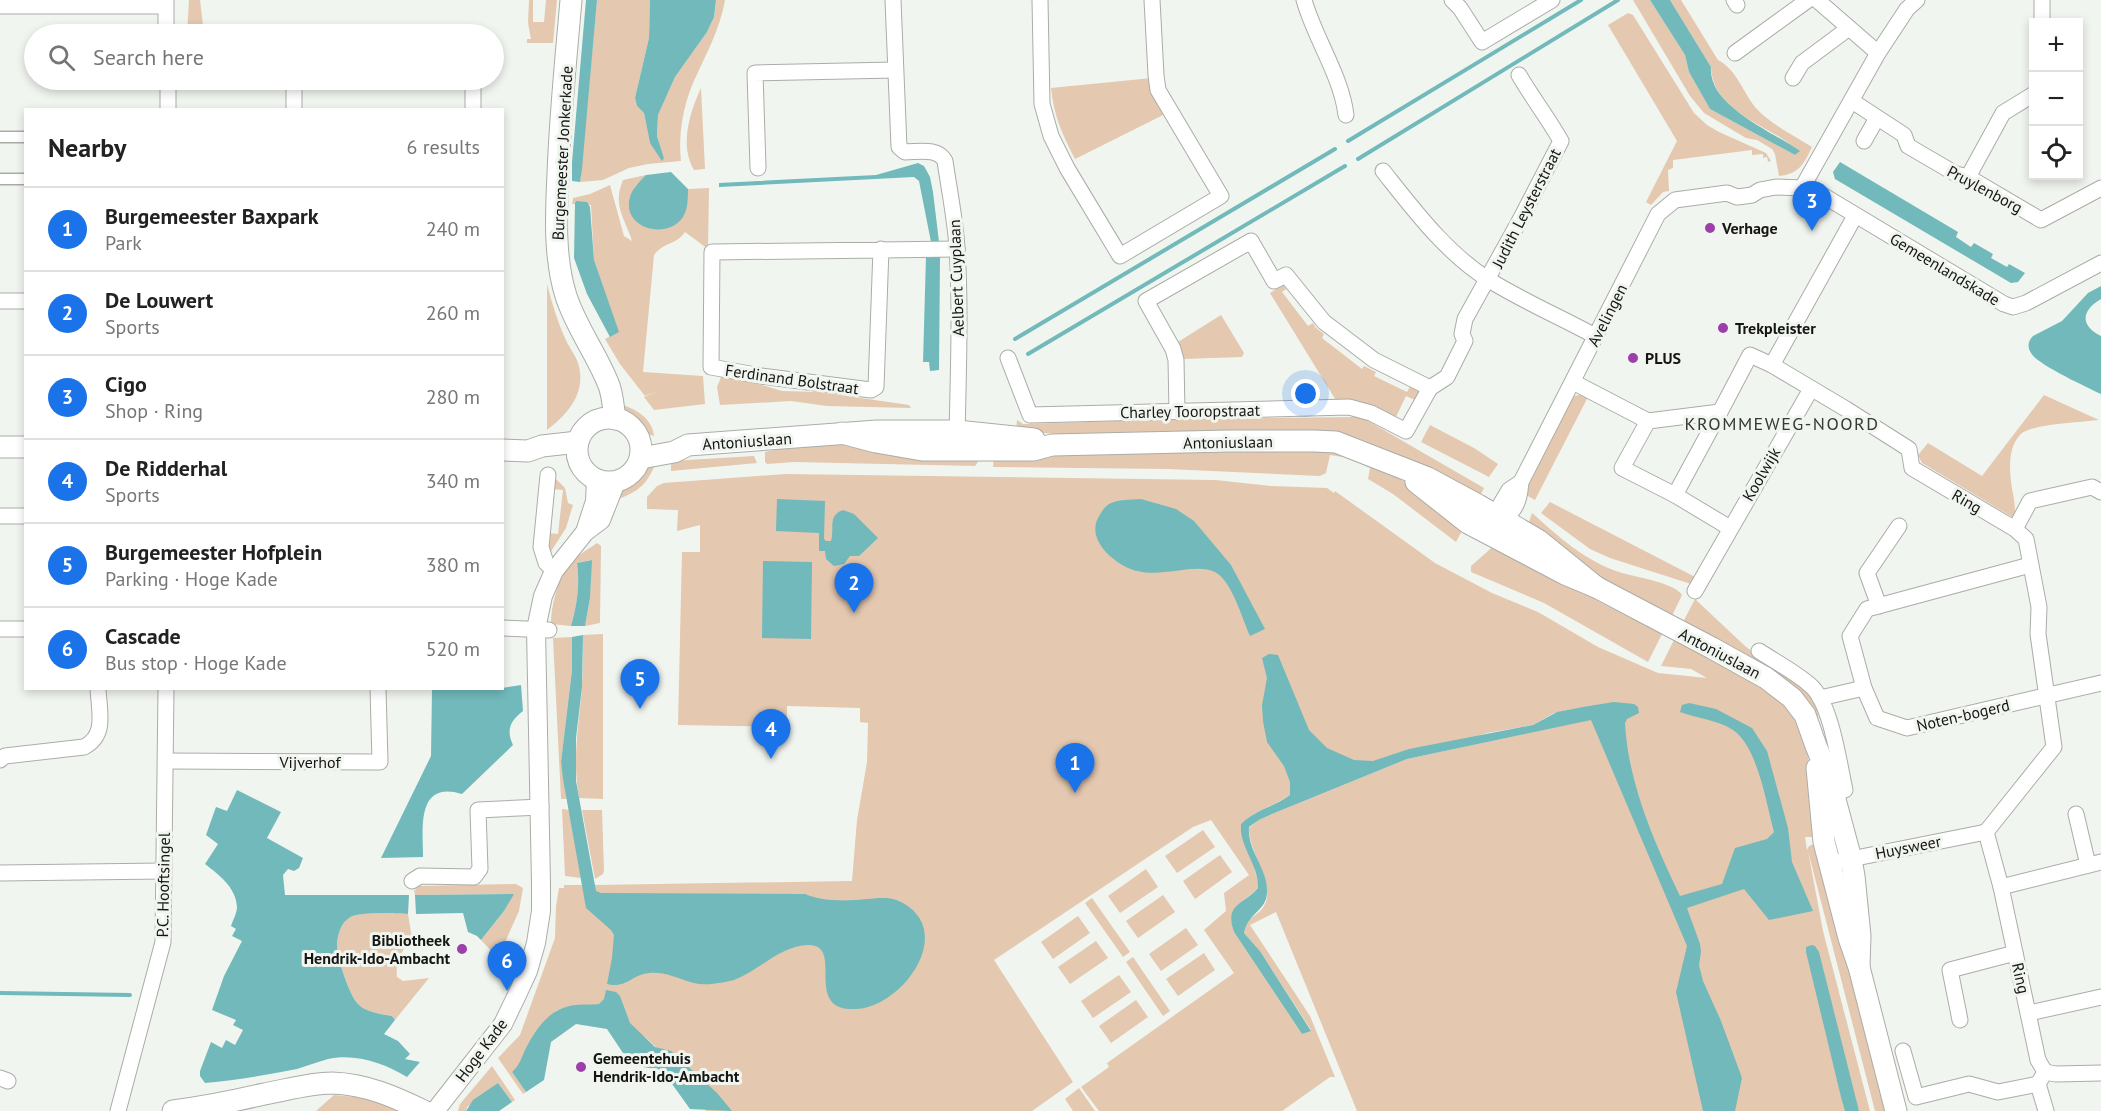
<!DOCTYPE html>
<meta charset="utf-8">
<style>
:root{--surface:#fff;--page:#f6f6f6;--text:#222;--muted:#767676;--line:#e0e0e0;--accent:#1a73e8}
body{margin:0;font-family:"PT Sans",sans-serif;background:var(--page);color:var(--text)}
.controls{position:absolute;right:18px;top:18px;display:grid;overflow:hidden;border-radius:0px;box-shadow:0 3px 9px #0003}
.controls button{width:54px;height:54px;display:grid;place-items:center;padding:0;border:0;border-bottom:2px solid var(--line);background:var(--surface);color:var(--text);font:30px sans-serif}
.you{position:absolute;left:1306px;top:394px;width:21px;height:21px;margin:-15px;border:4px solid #fff;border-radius:50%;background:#1a73e8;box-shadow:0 0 0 9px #1a73e833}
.badge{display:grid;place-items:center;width:39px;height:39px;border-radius:50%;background:var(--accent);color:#fff;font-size:20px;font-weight:700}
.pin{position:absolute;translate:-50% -50px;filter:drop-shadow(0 2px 3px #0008)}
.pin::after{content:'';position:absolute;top:32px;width:21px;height:18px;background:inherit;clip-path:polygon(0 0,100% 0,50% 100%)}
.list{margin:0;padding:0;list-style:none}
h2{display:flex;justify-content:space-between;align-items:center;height:78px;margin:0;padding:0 24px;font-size:26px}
h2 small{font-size:20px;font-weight:400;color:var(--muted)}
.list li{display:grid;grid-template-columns:39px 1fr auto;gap:18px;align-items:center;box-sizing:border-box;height:84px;padding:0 24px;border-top:2px solid var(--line)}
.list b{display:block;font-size:22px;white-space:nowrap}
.list p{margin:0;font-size:20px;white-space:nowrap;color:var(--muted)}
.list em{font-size:20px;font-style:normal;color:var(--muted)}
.icon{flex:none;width:33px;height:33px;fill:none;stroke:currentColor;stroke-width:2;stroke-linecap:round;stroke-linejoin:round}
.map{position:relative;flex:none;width:2101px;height:1111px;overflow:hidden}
.search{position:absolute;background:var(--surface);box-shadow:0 3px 9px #0003;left:24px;top:24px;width:480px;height:66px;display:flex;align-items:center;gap:15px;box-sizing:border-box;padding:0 21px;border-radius:33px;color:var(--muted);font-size:22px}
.panel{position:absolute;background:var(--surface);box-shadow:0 3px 9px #0003;left:24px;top:108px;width:480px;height:582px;border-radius:0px}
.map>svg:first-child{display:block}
.green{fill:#e4c8b0;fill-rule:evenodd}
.water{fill:#71b9bb}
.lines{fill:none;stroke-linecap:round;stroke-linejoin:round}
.stream{stroke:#71b9bb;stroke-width:4}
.pedestrian-casing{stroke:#aaada7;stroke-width:13}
.minor-casing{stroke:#aaada7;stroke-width:17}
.tertiary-casing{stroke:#aaada7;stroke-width:20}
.secondary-casing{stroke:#aaada7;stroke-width:23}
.pedestrian{stroke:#fff;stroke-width:10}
.minor{stroke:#fff;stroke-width:15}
.tertiary{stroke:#fff;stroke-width:18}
.secondary{stroke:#fff;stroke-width:21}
.poi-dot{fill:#9c3fa8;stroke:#f1f5ef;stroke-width:2}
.labels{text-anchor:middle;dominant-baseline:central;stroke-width:6;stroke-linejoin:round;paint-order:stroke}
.street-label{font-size:16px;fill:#151614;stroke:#f1f5ef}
.poi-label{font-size:16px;font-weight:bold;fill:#151614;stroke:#f1f5ef;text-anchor:start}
.neighbourhood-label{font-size:18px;letter-spacing:1.5px;fill:#363934;stroke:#f1f5ef}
</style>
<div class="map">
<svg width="2101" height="1111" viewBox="0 0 2101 1111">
<rect width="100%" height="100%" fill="#f1f5ef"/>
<g class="green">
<path d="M189 0H200L204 34H187Z"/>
<path d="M529 0H533V22H544L546 0H557L553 43H527V39H531L528 23Z"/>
<path d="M597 0H650L649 38 635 98 637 106 644 113 650 143 664 158 657 136 658 115 675 77 707 32 714 17 716 0H725C720 30 705 56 693 83 683 106 678 136 681 161L648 164 629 168 603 180 580 182Z"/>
<path d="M1633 0H1650L1685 55 1689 72 1710 109 1795 155 1799 151C1792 146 1784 139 1776 135 1749 119 1712 103 1711 67L1670 0H1681L1718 60C1736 69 1743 92 1755 107 1770 124 1793 135 1812 147 1804 164 1799 174 1779 176L1775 154 1772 149 1757 140 1746 138 1704 113 1690 96Z"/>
<path d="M1628 13 1633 15 1694 113 1707 125 1719 132 1766 153 1771 161 1768 162 1767 157 1763 158V154L1752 155V150L1673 160V168L1668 170 1669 191 1663 192 1651 205 1646 202 1677 141 1608 25Z"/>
<path d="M1152 78 1165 114 1075 159C1062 134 1054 116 1051 88Z"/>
<path d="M701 88 705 169 694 170C679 145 690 112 701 88Z"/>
<path d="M646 175 634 188 687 204 688 189 709 188 708 249 685 232C675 246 665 241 654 255L643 372 703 376 705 404 654 410 644 397 659 391 645 396 620 364 605 339 618 332 594 260 591 205 572 204 573 198 590 194 610 185 624 236 632 241C625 218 612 206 623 180Z"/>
<path d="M547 284C552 303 557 320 565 338 568 346 575 354 578 363 587 392 569 413 547 430Z"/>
<path d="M1283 285 1286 289 1282 292 1308 326 1313 323 1316 328 1324 334 1322 338 1362 369 1364 366 1376 372 1374 376 1407 392 1411 385 1420 388 1415 400 1406 396 1396 417 1337 402 1270 293Z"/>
<path d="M1221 315 1244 353 1242 357 1183 359 1178 342Z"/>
<path d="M728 375 782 391 819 392 909 405 911 408 827 406 791 401 720 405 717 387 721 377Z"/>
<path d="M1590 393 1535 500 1526 495 1530 479 1574 396Z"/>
<path d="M2044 395 2099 420C2083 422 2034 424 2022 433 2009 444 2009 466 2011 481 2012 493 2017 506 2014 518L1922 463 1918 455 1928 443 1982 476Z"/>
<path d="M619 404C635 408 652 418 654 436L643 433Z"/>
<path d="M1354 417 1363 418 1484 488 1478 500 1365 441 1339 432 1086 436 1016 431 1017 420 1023 424 1183 419Z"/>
<path d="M1430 425 1474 448 1498 464 1489 477 1421 442Z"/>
<path d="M816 441 978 455V462L975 466 794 462 767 464 765 462V452Z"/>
<path d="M1330 449 1383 468 1417 490 1464 527 1456 542 1393 494 1368 479 1370 468 1349 458 1330 455 1326 473 1320 476 1168 469 993 467 994 457 1073 453Z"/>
<path d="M754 456 757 463 671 471V461Z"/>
<path d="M657 460C648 483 640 492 615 500L622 487 641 475 646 464Z"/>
<path d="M786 474 1215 480 1271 486 1327 488 1334 493 1335 491 1435 563 1492 593 1538 612 1598 647 1658 673 1707 678 1691 669 1661 666 1674 640 1766 689C1776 696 1786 704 1793 715 1812 744 1813 800 1818 835L1815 837H1805L1807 850 1809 846 1816 843 1887 1111H1875L1808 851 1823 931 1870 1111H1357L1276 912 1250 925 1310 1016 1335 1077H1330L1282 1111H1099L1081 1087 1109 1067 1107 1063 1234 973 1204 930 1226 911 1224 893 1249 875 1211 820 1193 827 994 960 1073 1082 1032 1111H706L658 1049 645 1037 557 1010 529 1043 519 1066 512 1072 526 1092 523 1094 498 1058 520 1035 555 938 556 906 559 888H564V885H582V887H595V885L852 881 857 820 867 762 868 723 860 722V708L787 706V727L678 725 682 552H700V525L677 531 678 510 647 509V497L657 486 664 483ZM1572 709 1580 722 1407 759 1272 814 1259 820 1249 828C1248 850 1275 885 1265 904 1259 917 1249 913 1244 933L1260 951 1311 1030 1302 1034 1234 932C1225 906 1243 903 1258 888V881L1241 824C1255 810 1274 806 1290 795L1487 733 1533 725 1554 713Z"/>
<path d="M553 476 565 488 568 503 573 505 566 528 550 553 547 551 548 533 558 534 563 490 552 489Z"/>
<path d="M1550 502 1699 579 1694 585 1610 558 1590 549 1541 513Z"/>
<path d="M1532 513C1559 537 1586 562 1622 573 1636 577 1675 583 1682 595L1671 618 1609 587 1528 525Z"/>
<path d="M597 543 601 546 600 623 585 626 590 598 591 560 577 563C580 585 577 605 571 626L551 624C551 606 557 583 567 568 574 557 587 550 597 543Z"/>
<path d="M1497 543 1601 603 1662 634 1648 662 1544 603 1471 572V566Z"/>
<path d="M1695 599 1745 646 1762 659 1813 688 1819 720 1809 705 1682 624Z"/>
<path d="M603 634V799L579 798C572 760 579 724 582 687 583 670 583 652 583 635Z"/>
<path d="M572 637V670L561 762 567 799H561L553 638Z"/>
<path d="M562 809 569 810 581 878 565 876Z"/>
<path d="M582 810H602L604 871 603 874 595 879Z"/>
<path d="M1203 830 1215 847 1177 873 1165 856Z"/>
<path d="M1220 855 1232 872 1195 899 1183 881Z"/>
<path d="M1146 869 1158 887 1120 913 1108 896Z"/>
<path d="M516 884 523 888 519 911 498 958 481 940 504 911 513 894 415 895 414 891 419 886Z"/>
<path d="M1163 895 1175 912 1138 938 1126 921Z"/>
<path d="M1092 898 1130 952 1123 957 1085 903Z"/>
<path d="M408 914 412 938C402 951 395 960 397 977L403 981 429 978 395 1020 392 1016C381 1014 365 1012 358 1004 349 995 336 955 337 943 338 934 341 923 349 918 359 911 395 914 408 914Z"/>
<path d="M1078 916 1090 933 1053 959 1041 942Z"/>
<path d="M1186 928 1198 945 1161 971 1149 954Z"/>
<path d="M1096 941 1108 958 1070 984 1058 967Z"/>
<path d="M1204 953 1215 970 1178 996 1166 979Z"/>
<path d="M1133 957 1170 1011 1163 1016 1126 962Z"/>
<path d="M1119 975 1131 992 1093 1018 1081 1001Z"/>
<path d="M1136 1000 1148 1017 1111 1043 1099 1026Z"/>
<path d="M492 1066 515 1100 512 1102 498 1083 467 1107 466 1111H458L460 1104Z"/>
<path d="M1079 1088 1095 1111H1073L1065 1099Z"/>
<path d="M334 1095 374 1099 405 1111H316Z"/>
</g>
<g class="water">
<path d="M586 0H597L582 169 580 182 572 181V162Z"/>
<path d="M650 0H716L714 17 707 32 675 77 658 115 657 136 664 158 662 161 650 143 644 113 637 106 635 98 649 38Z"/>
<path d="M1650 0H1670L1711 67C1708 106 1772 131 1800 151L1795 155 1710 109 1689 72 1685 55Z"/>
<path d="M1840 162 1958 232 1956 237 1971 247 1974 243 1993 254 1991 258 2007 267 2009 264 2025 273 2018 282 2011 283 1835 179 1833 172Z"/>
<path d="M918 163 924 166 930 177 933 192 939 242H931L919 181 914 177 719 187V183L876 175Z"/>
<path d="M671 172 688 189C688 198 688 209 683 217 667 241 621 228 630 197 632 189 640 181 646 175Z"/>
<path d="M576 201 587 202 590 207 594 260 619 332 610 337 587 294 574 258 575 203Z"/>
<path d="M926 256H940L939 370 930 371 929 362H923Z"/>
<path d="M2101 286V299C2082 310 2079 325 2101 336V394C2087 387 2038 365 2031 353 2027 347 2028 341 2033 336L2062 321 2088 293Z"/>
<path d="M777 499 825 501 824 539 826 541H831C835 528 827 516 843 510L854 514 878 538 859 556H850L844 564 834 566 826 559 825 551H819V533L776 531Z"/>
<path d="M1141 499 1176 509 1194 521 1231 565 1265 629 1250 636C1242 618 1232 581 1215 572 1192 561 1155 583 1124 566 1108 557 1088 538 1098 518 1101 513 1104 507 1109 504 1118 499 1131 500 1141 499Z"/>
<path d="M592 560 590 598 585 626H571C577 605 580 585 577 563Z"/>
<path d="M763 561 812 562 811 639 762 638Z"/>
<path d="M583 635 582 687 576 738V781L596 891 601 893 805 894C824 902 847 901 868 899 880 898 891 896 903 903 956 933 902 1007 856 1009 801 1012 846 944 808 945 779 946 759 971 734 980 727 982 718 983 711 984 689 987 671 970 649 973 631 975 626 989 607 984L612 958 614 935 611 930 586 908 563 779 561 762 572 670V637Z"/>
<path d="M1269 654 1278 655 1309 730 1327 748 1354 760 1373 761 1409 749 1533 725 1557 712 1583 707 1614 702 1634 704 1638 707 1639 713 1627 719 1625 723C1628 783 1654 842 1680 896L1722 884 1735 848 1767 839 1774 832C1766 803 1758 747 1733 730 1718 720 1696 718 1680 712L1682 705 1689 703 1716 709 1752 728 1767 751 1788 828 1792 862 1813 911 1769 920 1744 889 1687 908 1700 944 1701 952 1699 965 1703 981 1721 1021 1742 1078 1735 1111H1703L1676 992 1687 946 1591 720 1407 759 1272 814 1259 820 1249 827C1247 850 1267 868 1267 890 1268 911 1249 911 1244 933L1260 951 1311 1031 1302 1034 1234 932C1224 904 1243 905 1258 888 1259 865 1239 847 1241 824 1255 810 1274 807 1290 795V782L1284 766 1267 742 1263 721 1262 705 1267 678 1262 658Z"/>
<path d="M521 685 523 711C510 721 506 730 513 745L462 794C416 780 423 828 423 857L381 858 431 756 432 689 502 688Z"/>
<path d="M237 790 281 812 267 838 303 858 299 868 294 871 288 869 283 875 285 895H409L408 914C395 914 359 911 349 918 341 923 338 934 337 943 336 955 349 995 358 1004 365 1012 381 1014 392 1016L395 1020 384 1034 398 1041 410 1054 405 1059 420 1062 407 1077C384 1063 355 1053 328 1059 317 1062 307 1066 297 1069 267 1075 236 1080 205 1083L200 1076V1071L211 1042 222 1048 226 1040 235 1045 243 1030 233 1025 236 1020 212 1010 224 976 242 941 232 936 236 929 231 926C233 920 237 913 237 907 236 887 219 875 205 864L218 844 206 835 216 807 227 811Z"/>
<path d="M514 894 504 911 481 940 477 936 468 932 463 913 416 914 415 895Z"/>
<path d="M1812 945 1815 946 1819 952 1859 1111H1845L1841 1097 1806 952V947Z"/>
<path d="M606 990 616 992 620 996 630 1023 655 1047 671 1051 717 1093 732 1111 690 1109 662 1070 643 1067 634 1055 623 1053 607 1029 576 1024 551 1042 544 1080 526 1092 512 1072C520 1065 521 1058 526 1048 537 1027 551 1007 576 1005 584 1004 592 1005 599 1004L604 999Z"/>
<path d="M498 1083 512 1102 499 1111H466L473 1100Z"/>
</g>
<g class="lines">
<g class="stream">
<path d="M1348 141 1581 0"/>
<path d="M1358 159 1618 0"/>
<path d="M1015 339 1335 149"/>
<path d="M1028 354 1345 166"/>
<path d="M0 993 130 995"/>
</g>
<g class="pedestrian-casing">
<g id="pedestrian">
<path d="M0 137H26"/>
<path d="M0 179H26"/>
</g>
</g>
<g class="minor-casing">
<g id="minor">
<path d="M166 0V34"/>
<path d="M893 0 899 147 905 152C918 152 938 147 945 161 949 189 955 218 957 247 961 311 958 376 957 440"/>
<path d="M1040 0 1042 104 1051 136 1067 168 1120 256 1221 196 1158 90 1156 75 1152 0"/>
<path d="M1304 0C1315 39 1341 75 1346 115"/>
<path d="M1452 0 1460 8 1482 42 1552 0"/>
<path d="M1734 0 1737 5"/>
<path d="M1817 0 1878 53"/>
<path d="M0 6H165"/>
<path d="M2042 22V0"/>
<path d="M1735 53 1808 0"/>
<path d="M1793 78 1802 63 1849 28"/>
<path d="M473 80V110"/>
<path d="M1852 101 1904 135 1908 146 1956 174 1968 177 2041 220 2101 188"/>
<path d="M168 110V80"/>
<path d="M294 110V80"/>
<path d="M1864 141 1877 118"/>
<path d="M758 168 755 73 895 70"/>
<path d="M1383 171C1414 210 1446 253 1489 280 1523 301 1560 317 1595 336"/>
<path d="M1968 177 2003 113 2034 94"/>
<path d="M1802 188 1878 53 1907 9 1917 0"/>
<path d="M1855 216 1772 365 1846 409 1909 449 1912 468 2015 529 2026 539 2039 607 2038 634 2054 747 1986 832 2001 887 2038 1060 2045 1072 2056 1074 2101 1073"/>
<path d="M881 249 876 387 871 390 761 376 711 367 712 252 957 249"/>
<path d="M0 301H26"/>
<path d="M1008 358 1030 415 1349 407 1371 413 1406 431 1430 388 1447 377 1465 341 1462 334 1465 319 1520 220 1561 141C1548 118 1533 99 1519 75"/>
<path d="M1573 382 1648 421 1720 412 1750 355 1772 365"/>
<path d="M1177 412 1176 360 1173 349 1146 301 1251 241 1274 281 1286 275 1324 322 1374 360 1430 388"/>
<path d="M1648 421 1622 468 1675 495 1720 412"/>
<path d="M548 475 541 547 546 563 554 571"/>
<path d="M1675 495 1730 528"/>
<path d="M0 516H26"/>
<path d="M1502 518 1500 505 1509 490 1521 482"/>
<path d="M1498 525C1502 518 1508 517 1512 511 1519 503 1520 492 1521 482L1658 214 1675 200 1727 193 1737 197 1745 196 1752 195 1760 190 1776 187 1802 188 1824 196 2004 304 2013 307 2026 303 2101 263"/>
<path d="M2015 529 2030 501 2092 487 2101 492"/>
<path d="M2030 565 1867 609 1850 636 1864 688 1877 718 1907 728 2101 683"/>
<path d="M1695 591 1811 389"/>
<path d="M1879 606 1867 573 1899 526"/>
<path d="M502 628 549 630"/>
<path d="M0 629H26"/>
<path d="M1759 651C1776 662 1795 672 1810 685 1831 702 1839 763 1845 790"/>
<path d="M1820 698 1864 688"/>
<path d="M0 760 5 756 84 747C107 735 99 712 98 688"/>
<path d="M166 761 380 762 378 688"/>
<path d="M2076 814 2088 865"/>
<path d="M1841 861 1986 832"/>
<path d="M0 873 164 871"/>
<path d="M412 881 420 876 474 877 480 869 478 810 541 807"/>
<path d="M2001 887 2101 862"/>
<path d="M2029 1013 2101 997"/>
<path d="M1960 1020 1950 970 2015 953"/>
<path d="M1903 1051 1916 1097 1969 1084 1998 1092 2038 1084 2045 1072"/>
<path d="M0 1078 8 1081"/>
<path d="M2038 1084 2046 1111"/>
<path d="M118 1111 163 942 166 688"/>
</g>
</g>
<g class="tertiary-casing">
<g id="tertiary">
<path d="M585 532 595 501 596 480"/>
<path d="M435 1111 503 1024 516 997 528 971 536 943 541 911V884L536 629 543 596 554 571 585 532 601 520 616 482"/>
</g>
</g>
<g class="secondary-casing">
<g id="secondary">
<path d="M571 0C566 58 560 116 558 174 556 214 554 258 566 296 576 327 596 353 608 383 613 394 613 407 615 419"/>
<circle cx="609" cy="450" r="32"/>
<path d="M842 433 876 442 922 450H1033L1052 445 1229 441H1314L1336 442 1428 478 1478 505 1538 540 1596 587"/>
<path d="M0 447H26"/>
<path d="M502 450 528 451 542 446 578 442"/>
<path d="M641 458 674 452 688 445 877 431H957L1034 439"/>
<path d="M1416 482 1468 523 1565 574 1596 587 1712 648 1766 678 1792 698 1805 715 1816 746 1829 777 1851 859 1854 876 1860 936 1859 967"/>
<path d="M1817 768 1824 842 1849 938 1859 967 1896 1111"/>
<path d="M173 1111C204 1107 234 1101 264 1094 286 1090 310 1083 332 1083 366 1084 395 1097 424 1111"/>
</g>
</g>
<use href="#pedestrian" class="pedestrian"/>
<use href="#minor" class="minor"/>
<use href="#tertiary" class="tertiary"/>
<use href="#secondary" class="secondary"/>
</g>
<g class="poi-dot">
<circle cx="1710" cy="228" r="6"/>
<circle cx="1723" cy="328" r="6"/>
<circle cx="1633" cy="358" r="6"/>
<circle cx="462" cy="949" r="6"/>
<circle cx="581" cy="1067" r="6"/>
</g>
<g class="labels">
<g class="street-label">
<text transform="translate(562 153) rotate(-87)">Burgemeester Jonkerkade</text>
<text transform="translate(1985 189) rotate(28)">Pruylenborg</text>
<text transform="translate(1526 208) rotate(-63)">Judith Leysterstraat</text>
<text transform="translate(1945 269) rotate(31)">Gemeenlandskade</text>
<text transform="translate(956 278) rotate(-92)">Aelbert Cuyplaan</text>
<text transform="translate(1607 315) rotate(-63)">Avelingen</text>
<text transform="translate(792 379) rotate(8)">Ferdinand Bolstraat</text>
<text transform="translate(1190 411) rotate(-1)">Charley Tooropstraat</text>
<text transform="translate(747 441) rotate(-4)">Antoniuslaan</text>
<text transform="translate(1228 442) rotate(-1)">Antoniuslaan</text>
<text transform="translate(1761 474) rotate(-60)">Koolwijk</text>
<text transform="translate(1967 501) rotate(30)">Ring</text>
<text transform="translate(1720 653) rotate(28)">Antoniuslaan</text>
<text transform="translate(1963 715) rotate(-13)">Noten-bogerd</text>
<text x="310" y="762">Vijverhof</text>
<text transform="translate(1908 847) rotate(-11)">Huysweer</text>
<text transform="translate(163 885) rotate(-89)">P.C. Hooftsingel</text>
<text transform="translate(2021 978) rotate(77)">Ring</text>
<text transform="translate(481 1050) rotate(-53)">Hoge Kade</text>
</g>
<g class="poi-label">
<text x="1722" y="228">Verhage</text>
<text x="1735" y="328">Trekpleister</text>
<text x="1645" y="358">PLUS</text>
<text x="450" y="940" text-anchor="end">Bibliotheek<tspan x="450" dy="18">Hendrik-Ido-Ambacht</tspan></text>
<text x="593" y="1058">Gemeentehuis<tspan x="593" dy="18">Hendrik-Ido-Ambacht</tspan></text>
</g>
<g class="neighbourhood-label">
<text x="1782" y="423">KROMMEWEG-NOORD</text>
</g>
</g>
</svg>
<div class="controls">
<button>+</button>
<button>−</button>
<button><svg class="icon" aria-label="locate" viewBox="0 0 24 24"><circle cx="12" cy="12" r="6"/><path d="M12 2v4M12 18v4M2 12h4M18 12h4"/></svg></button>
</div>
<div class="you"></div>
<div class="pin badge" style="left:1075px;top:793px">1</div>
<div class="pin badge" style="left:854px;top:613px">2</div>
<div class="pin badge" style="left:1812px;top:231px">3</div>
<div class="pin badge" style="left:771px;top:759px">4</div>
<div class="pin badge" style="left:640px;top:709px">5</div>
<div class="pin badge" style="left:507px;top:991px">6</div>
<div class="search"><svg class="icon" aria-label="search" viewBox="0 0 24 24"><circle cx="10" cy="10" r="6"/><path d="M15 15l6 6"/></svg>Search here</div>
<section class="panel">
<h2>Nearby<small>6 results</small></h2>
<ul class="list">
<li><span class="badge">1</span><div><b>Burgemeester Baxpark</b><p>Park</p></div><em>240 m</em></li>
<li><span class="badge">2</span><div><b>De Louwert</b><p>Sports</p></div><em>260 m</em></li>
<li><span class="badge">3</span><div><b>Cigo</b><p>Shop · Ring</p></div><em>280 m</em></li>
<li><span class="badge">4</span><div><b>De Ridderhal</b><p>Sports</p></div><em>340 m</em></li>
<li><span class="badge">5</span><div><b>Burgemeester Hofplein</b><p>Parking · Hoge Kade</p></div><em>380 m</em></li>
<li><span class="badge">6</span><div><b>Cascade</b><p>Bus stop · Hoge Kade</p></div><em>520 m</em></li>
</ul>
</section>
</div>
